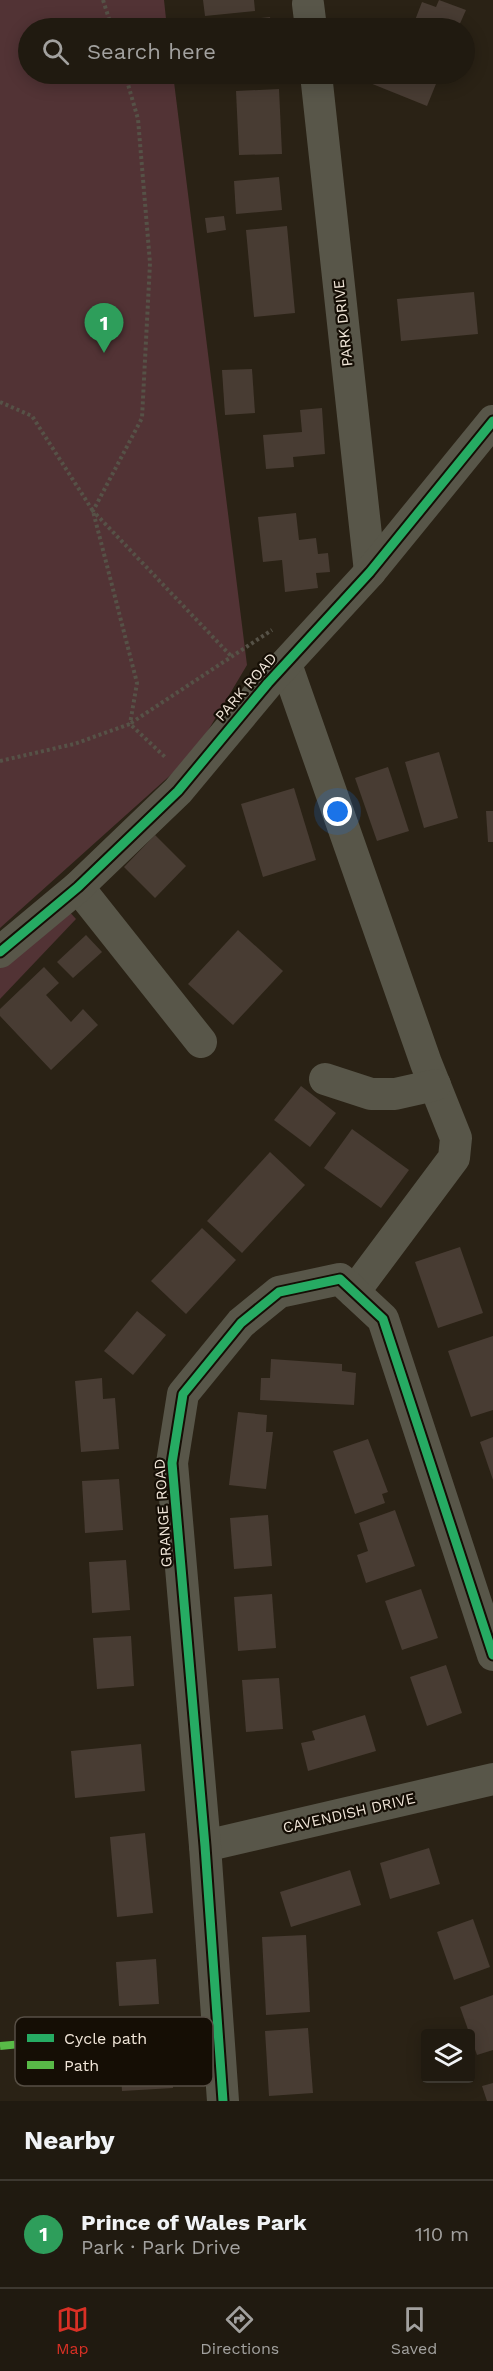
<!DOCTYPE html>
<meta charset="utf-8">
<style>
:root{--surface:#201a10;--page:#2d271e;--text:#f1f3f6;--muted:#a2a19f;--line:#3d3830;--accent:#d93025}
body{margin:0;font-family:"Work Sans",sans-serif;background:var(--page);color:var(--text)}
.controls{position:absolute;right:18px;bottom:18px;display:grid;overflow:hidden;border-radius:6px;box-shadow:0 3px 15px #0003}
.controls button{width:54px;height:54px;display:grid;place-items:center;padding:0;border:0;border-bottom:2px solid var(--line);background:var(--surface);color:var(--text);font:30px sans-serif}
.you{position:absolute;left:338px;top:812px;width:21px;height:21px;margin:-15px;border:4px solid #fff;border-radius:50%;background:#1a73e8;box-shadow:0 0 0 9px #1a73e833}
.badge{display:grid;place-items:center;width:39px;height:39px;border-radius:50%;background:var(--accent);color:#fff;font-size:20px;font-weight:700}
.pin{position:absolute;translate:-50% -50px;filter:drop-shadow(0 2px 3px #0008)}
.pin::after{content:'';position:absolute;top:32px;width:21px;height:18px;background:inherit;clip-path:polygon(0 0,100% 0,50% 100%)}
.list{margin:0;padding:0;list-style:none}
h2{display:flex;justify-content:space-between;align-items:center;height:78px;margin:0;padding:0 24px;font-size:26px}
h2 small{font-size:20px;font-weight:400;color:var(--muted)}
.list li{display:grid;grid-template-columns:39px 1fr auto;gap:18px;align-items:center;box-sizing:border-box;height:108px;padding:0 24px;border-top:2px solid var(--line)}
.list b{display:block;font-size:22px;white-space:nowrap}
.list p{margin:0;font-size:20px;white-space:nowrap;color:var(--muted)}
.list em{font-size:20px;font-style:normal;color:var(--muted)}
.icon{flex:none;width:33px;height:33px;fill:none;stroke:currentColor;stroke-width:2;stroke-linecap:round;stroke-linejoin:round}
.map{position:relative;flex:none;width:493px;height:2101px;overflow:hidden}
.search{position:absolute;background:var(--surface);box-shadow:0 3px 15px #0003;left:18px;right:18px;top:18px;height:66px;display:flex;align-items:center;gap:15px;box-sizing:border-box;padding:0 21px;border-radius:33px;color:var(--muted);font-size:22px}
.sheet{height:186px;background:var(--surface)}
nav{display:flex;justify-content:space-around;align-items:center;box-sizing:border-box;height:84px;border-top:2px solid var(--line);background:var(--surface);font-size:16px;color:var(--muted)}
nav a{display:grid;justify-items:center;gap:3px}
nav .on{color:var(--accent)}
.map>svg:first-child{display:block}
.green{fill:#523335}
.building{fill:#483c33}
.lines{fill:none;stroke-linecap:round;stroke-linejoin:round}
.path{stroke:#565247;stroke-width:4;stroke-dasharray:3 3;stroke-linecap:butt}
.minor{stroke:#585649;stroke-width:32}
.quiet{stroke:#58b947;stroke-width:8;stroke-dasharray:15 8;stroke-linecap:butt}
.cycleway-casing{stroke:#150e05;stroke-width:13}
.cycleway{stroke:#26ab63;stroke-width:9}
.labels{text-anchor:middle;dominant-baseline:central;stroke-width:4.5;stroke-linejoin:round;paint-order:stroke}
.street-label{font-size:15px;fill:#f1e6d9;stroke:#150e05}
.key{fill:#150e05;stroke:#574f45;stroke-width:1.5}
.key-label{font-size:16px;fill:#f1e6d9}
</style>
<div class="map">
<svg width="493" height="2101" viewBox="0 0 493 2101">
<rect width="100%" height="100%" fill="#2a2215"/>
<g class="green">
<path d="M0 0H164L167 28H28V74H173L247 665 194 754 0 928Z"/>
<path d="M66 908 76 919 0 999V966Z"/>
</g>
<g class="building">
<path d="M203 0H254L255 11 205 16Z"/>
<path d="M439 0 466 10 458 28H412L422 2 436 7Z"/>
<path d="M270 17 272 28H219L218 23Z"/>
<path d="M368 74H440L427 106 365 81Z"/>
<path d="M279 89 282 154 239 155 236 91Z"/>
<path d="M279 177 282 210 236 214 234 181Z"/>
<path d="M224 216 226 230 207 233 205 218Z"/>
<path d="M287 226 295 313 254 317 246 230Z"/>
<path d="M474 292 478 334 401 341 397 299Z"/>
<path d="M252 369 255 413 225 415 222 370Z"/>
<path d="M322 408 325 454 293 457 294 467 266 469 263 435 302 432 300 410Z"/>
<path d="M296 513 299 540 316 538 318 554 328 553 330 572 316 573 318 588 285 592 282 560 263 562 258 517Z"/>
<path d="M439 752 458 818 424 828 405 762Z"/>
<path d="M388 767 409 831 377 841 355 778Z"/>
<path d="M294 788 316 860 263 877 241 804Z"/>
<path d="M486 811H493V842H488Z"/>
<path d="M155 835 186 866 155 898 124 867Z"/>
<path d="M238 930 283 971 233 1025 188 984Z"/>
<path d="M86 935 102 952 73 978 57 962Z"/>
<path d="M44 967 59 983 46 995 71 1022 83 1009 98 1025 51 1070 0 1016V1009Z"/>
<path d="M301 1086 336 1113 310 1147 274 1120Z"/>
<path d="M352 1129 409 1170 381 1208 324 1168Z"/>
<path d="M270 1152 305 1185 242 1253 207 1221Z"/>
<path d="M202 1228 236 1260 186 1314 151 1281Z"/>
<path d="M460 1247 483 1313 438 1328 415 1262Z"/>
<path d="M137 1311 166 1335 133 1375 104 1351Z"/>
<path d="M493 1336V1410L471 1417 448 1351Z"/>
<path d="M271 1359 342 1364V1371L356 1373 354 1405 260 1400 261 1378H270Z"/>
<path d="M102 1378 103 1399 115 1398 119 1449 81 1452 75 1381Z"/>
<path d="M238 1412 267 1415 266 1432H273L266 1489 229 1485Z"/>
<path d="M493 1437V1480L480 1442Z"/>
<path d="M368 1439 388 1492 382 1494 385 1503 355 1514 333 1451Z"/>
<path d="M119 1479 123 1530 85 1533 82 1481Z"/>
<path d="M395 1510 415 1566 366 1583 357 1555 368 1551 359 1523Z"/>
<path d="M268 1515 272 1566 234 1569 230 1518Z"/>
<path d="M126 1560 130 1610 92 1613 89 1562Z"/>
<path d="M421 1589 438 1638 402 1650 385 1601Z"/>
<path d="M272 1594 276 1648 238 1651 234 1597Z"/>
<path d="M131 1636 134 1686 97 1689 93 1638Z"/>
<path d="M446 1665 462 1713 427 1726 410 1677Z"/>
<path d="M279 1678 283 1729 246 1732 242 1680Z"/>
<path d="M365 1715 376 1751 308 1771 301 1743 315 1740 312 1731Z"/>
<path d="M141 1744 145 1791 75 1798 71 1751Z"/>
<path d="M145 1833 153 1913 117 1917 110 1837Z"/>
<path d="M429 1848 440 1884 390 1899 380 1863Z"/>
<path d="M350 1870 361 1905 291 1927 280 1892Z"/>
<path d="M473 1919 490 1967 454 1980 437 1932Z"/>
<path d="M306 1935 310 2012 266 2015 262 1937Z"/>
<path d="M156 1959 159 2004 119 2006 116 1962Z"/>
<path d="M493 1995V2050L477 2055 460 2007Z"/>
<path d="M308 2028 313 2093 269 2096 265 2031Z"/>
<path d="M171 2043 173 2088 122 2091 119 2045Z"/>
<path d="M493 2083V2101H487L482 2086Z"/>
</g>
<g class="lines">
<g class="path">
<path d="M103 0 112 28"/>
<path d="M125 74 138 119 150 263 142 418 93 511 231 656"/>
<path d="M0 402 32 416 93 511 137 683 130 724"/>
<path d="M131 723 272 630"/>
<path d="M0 761 74 744 130 724 165 757"/>
</g>
<g class="minor">
<path d="M308 4 311 28"/>
<path d="M316 74 370 572"/>
<path d="M286 664 426 1063 456 1138 454 1158 354 1292"/>
<path d="M78 887 201 1042"/>
<path d="M0 952 78 887 178 791 268 683 370 572 493 421"/>
<path d="M325 1079 371 1094H395L435 1085"/>
<path d="M205 1846 493 1779"/>
<path d="M223 2101 205 1846 172 1463 183 1394 241 1323 279 1292 340 1279 383 1319 493 1655"/>
</g>
<path class="quiet" d="M0 2046 218 2026"/>
<g class="cycleway-casing">
<g id="cycleway">
<path d="M0 952 78 887 178 791 268 683 370 572 493 421"/>
<path d="M223 2101 205 1846 172 1463 183 1394 241 1323 279 1292 340 1279 383 1319 493 1655"/>
</g>
</g>
<use href="#cycleway" class="cycleway"/>
</g>
<g class="labels">
<g class="street-label">
<text transform="translate(343 323) rotate(-96)">PARK DRIVE</text>
<text transform="translate(246 687) rotate(-49)">PARK ROAD</text>
<text transform="translate(163 1513) rotate(-94)">GRANGE ROAD</text>
<text transform="translate(349 1813) rotate(-13)">CAVENDISH DRIVE</text>
</g>
</g>
<rect x="15" y="2017" width="198" height="69" rx="9" class="key"/>
<rect x="27" y="2034" width="27" height="8" fill="#26ab63"/>
<rect x="27" y="2061" width="27" height="8" fill="#58b947"/>
<g class="key-label">
<text x="64" y="2044">Cycle path</text>
<text x="64" y="2071">Path</text>
</g>
</svg>
<div class="controls">
<button><svg class="icon" aria-label="layers" viewBox="0 0 24 24"><path d="M12 4l9 5-9 5-9-5zM3 14l9 5 9-5"/></svg></button>
</div>
<div class="you"></div>
<div class="pin badge" style="left:104px;top:353px;background:#2e9e5b">1</div>
<div class="search"><svg class="icon" aria-label="search" viewBox="0 0 24 24"><circle cx="10" cy="10" r="6"/><path d="M15 15l6 6"/></svg>Search here</div>
</div>
<section class="sheet">
<h2>Nearby<small></small></h2>
<ul class="list">
<li><span class="badge" style="background:#2e9e5b">1</span><div><b>Prince of Wales Park</b><p>Park · Park Drive</p></div><em>110 m</em></li>
</ul>
</section>
<nav>
<a class="on"><svg class="icon" aria-label="map" viewBox="0 0 24 24"><path d="M3 6l6-2 6 2 6-2v14l-6 2-6-2-6 2zM9 4v14M15 6v14"/></svg>Map</a>
<a><svg class="icon" aria-label="directions" viewBox="0 0 24 24"><path d="M12 3l9 9-9 9-9-9zM9 14v-3h6M13 9l2 2-2 2"/></svg>Directions</a>
<a><svg class="icon" aria-label="saved" viewBox="0 0 24 24"><path d="M7 4h10v16l-5-4-5 4z"/></svg>Saved</a>
</nav>
